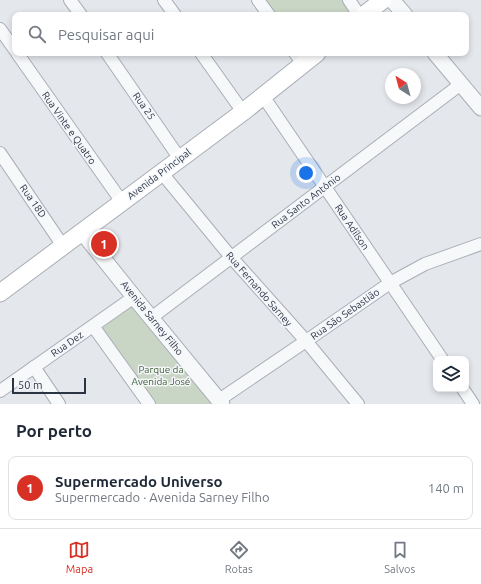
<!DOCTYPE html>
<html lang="pt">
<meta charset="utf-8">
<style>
:root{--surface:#fff;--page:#f6f6f7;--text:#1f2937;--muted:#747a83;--line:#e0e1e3;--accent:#d93025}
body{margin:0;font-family:Ubuntu,sans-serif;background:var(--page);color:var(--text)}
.controls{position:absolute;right:12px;bottom:12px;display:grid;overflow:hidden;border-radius:8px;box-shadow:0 2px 6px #0003}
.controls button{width:36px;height:36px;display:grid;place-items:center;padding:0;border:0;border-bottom:1px solid var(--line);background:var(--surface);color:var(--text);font:20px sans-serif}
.compass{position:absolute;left:385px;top:68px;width:36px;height:36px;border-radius:50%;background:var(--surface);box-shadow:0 2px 6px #0003;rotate:324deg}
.scale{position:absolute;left:12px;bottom:10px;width:74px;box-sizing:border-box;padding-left:4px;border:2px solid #2b3445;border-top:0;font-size:11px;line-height:14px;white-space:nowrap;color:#2b3445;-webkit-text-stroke:3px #f4f6f9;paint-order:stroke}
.you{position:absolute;left:306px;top:173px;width:14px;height:14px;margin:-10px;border:3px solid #fff;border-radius:50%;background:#1a73e8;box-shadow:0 0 0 6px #1a73e833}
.badge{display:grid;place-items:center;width:26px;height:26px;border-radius:50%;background:var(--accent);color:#fff;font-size:13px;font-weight:700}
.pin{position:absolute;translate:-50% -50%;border:2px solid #fff;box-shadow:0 1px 4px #0006}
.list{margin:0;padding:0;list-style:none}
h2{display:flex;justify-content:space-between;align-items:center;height:52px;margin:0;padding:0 16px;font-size:17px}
h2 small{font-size:13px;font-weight:400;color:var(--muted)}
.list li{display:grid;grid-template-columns:26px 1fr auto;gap:12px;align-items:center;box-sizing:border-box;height:64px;margin:0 8px 8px;padding:0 8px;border:1px solid var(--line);border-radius:8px}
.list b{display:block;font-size:15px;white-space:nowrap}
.list p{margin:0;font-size:13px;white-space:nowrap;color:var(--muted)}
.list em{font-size:13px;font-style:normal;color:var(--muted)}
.icon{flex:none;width:22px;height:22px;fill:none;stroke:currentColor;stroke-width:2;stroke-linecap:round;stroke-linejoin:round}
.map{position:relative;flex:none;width:481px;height:404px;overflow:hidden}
.search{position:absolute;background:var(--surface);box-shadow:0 2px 6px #0003;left:12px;right:12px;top:12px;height:44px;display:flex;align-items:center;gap:10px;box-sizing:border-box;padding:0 14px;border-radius:8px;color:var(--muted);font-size:15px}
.sheet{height:124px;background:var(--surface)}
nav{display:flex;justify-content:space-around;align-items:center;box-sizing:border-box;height:56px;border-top:1px solid var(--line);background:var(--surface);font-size:11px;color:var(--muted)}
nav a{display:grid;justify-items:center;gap:2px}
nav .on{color:var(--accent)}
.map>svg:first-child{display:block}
.green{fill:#c9d6c5}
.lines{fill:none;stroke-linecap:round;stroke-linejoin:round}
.minor-casing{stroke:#a9aeb7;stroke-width:14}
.tertiary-casing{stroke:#a9aeb7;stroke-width:17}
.secondary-casing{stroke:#a9aeb7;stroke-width:19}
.minor{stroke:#f7f8fa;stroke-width:12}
.tertiary{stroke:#f7f8fa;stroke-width:15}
.secondary{stroke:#fff;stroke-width:17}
.labels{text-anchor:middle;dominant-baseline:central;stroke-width:3;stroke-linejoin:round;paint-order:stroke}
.street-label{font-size:10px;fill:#2b3445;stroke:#f4f6f9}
.park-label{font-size:10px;fill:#3f6138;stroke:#f4f6f9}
</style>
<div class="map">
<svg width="481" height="404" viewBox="0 0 481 404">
<rect width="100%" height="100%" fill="#e4e7ec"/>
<g class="green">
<path d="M265 0H348L358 15H270Z"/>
<path d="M134 298 224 404H147L92 328Z"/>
</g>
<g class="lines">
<g class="minor-casing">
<g id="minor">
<path d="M70 0 81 15"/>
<path d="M164 0 175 15"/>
<path d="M258 0 269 15"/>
<path d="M349 0 359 15"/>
<path d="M0 29 15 50"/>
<path d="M17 53 122 202"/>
<path d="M107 53 180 159"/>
<path d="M201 53 243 112"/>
<path d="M295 53 303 64"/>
<path d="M263 96 442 359"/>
<path d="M0 153 63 246"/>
<path d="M161 172 231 257 306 341 358 404"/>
<path d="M151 318 461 84"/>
<path d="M93 326 149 404"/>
<path d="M34 367 59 404"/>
<path d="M463 389 473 404"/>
<path d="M0 391 134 297"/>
<path d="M219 400 306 341 390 283 425 264 481 244"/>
</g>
</g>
<g class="tertiary-casing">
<g id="tertiary">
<path d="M392 0 405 15"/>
<path d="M435 53 481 108"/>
<path d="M82 232 134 297 222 404"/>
</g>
</g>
<g class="secondary-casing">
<g id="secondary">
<path d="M364 15 383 0"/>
<path d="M0 293 243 112 317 53"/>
</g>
</g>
<use href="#minor" class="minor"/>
<use href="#tertiary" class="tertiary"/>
<use href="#secondary" class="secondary"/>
</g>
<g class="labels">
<g class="street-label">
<text transform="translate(144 106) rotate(55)">Rua 25</text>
<text transform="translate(69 128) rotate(55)">Rua Vinte e Quatro</text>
<text transform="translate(159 174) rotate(-37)">Avenida Principal</text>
<text transform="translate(33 201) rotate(55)">Rua 18D</text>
<text transform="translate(306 201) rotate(-37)">Rua Santo Antônio</text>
<text transform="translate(352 227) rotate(56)">Rua Adílson</text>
<text transform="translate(259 289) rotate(49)">Rua Fernando Sarney</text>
<text transform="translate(345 314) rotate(-35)">Rua São Sebastião</text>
<text transform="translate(152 318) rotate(51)">Avenida Sarney Filho</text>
<text transform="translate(67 344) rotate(-35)">Rua Dez</text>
</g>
<g class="park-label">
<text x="161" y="369">Parque da<tspan x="161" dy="12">Avenida José</tspan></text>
</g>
</g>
</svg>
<div class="controls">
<button><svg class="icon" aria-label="layers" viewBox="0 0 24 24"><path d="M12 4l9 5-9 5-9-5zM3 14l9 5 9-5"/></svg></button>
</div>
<svg class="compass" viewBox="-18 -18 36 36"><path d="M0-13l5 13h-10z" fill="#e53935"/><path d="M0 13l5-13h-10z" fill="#747a83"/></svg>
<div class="scale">50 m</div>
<div class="you"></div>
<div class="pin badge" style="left:104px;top:244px">1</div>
<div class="search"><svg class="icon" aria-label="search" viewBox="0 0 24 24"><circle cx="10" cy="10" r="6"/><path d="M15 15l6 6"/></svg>Pesquisar aqui</div>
</div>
<section class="sheet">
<h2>Por perto<small></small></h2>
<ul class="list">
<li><span class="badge">1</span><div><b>Supermercado Universo</b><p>Supermercado · Avenida Sarney Filho</p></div><em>140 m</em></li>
</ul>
</section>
<nav>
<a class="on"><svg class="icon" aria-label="map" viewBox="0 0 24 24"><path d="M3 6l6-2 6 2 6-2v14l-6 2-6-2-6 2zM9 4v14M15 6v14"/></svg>Mapa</a>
<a><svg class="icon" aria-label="directions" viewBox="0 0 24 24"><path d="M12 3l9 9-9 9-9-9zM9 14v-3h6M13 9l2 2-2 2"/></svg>Rotas</a>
<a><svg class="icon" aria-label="saved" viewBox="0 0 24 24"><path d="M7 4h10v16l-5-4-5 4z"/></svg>Salvos</a>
</nav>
